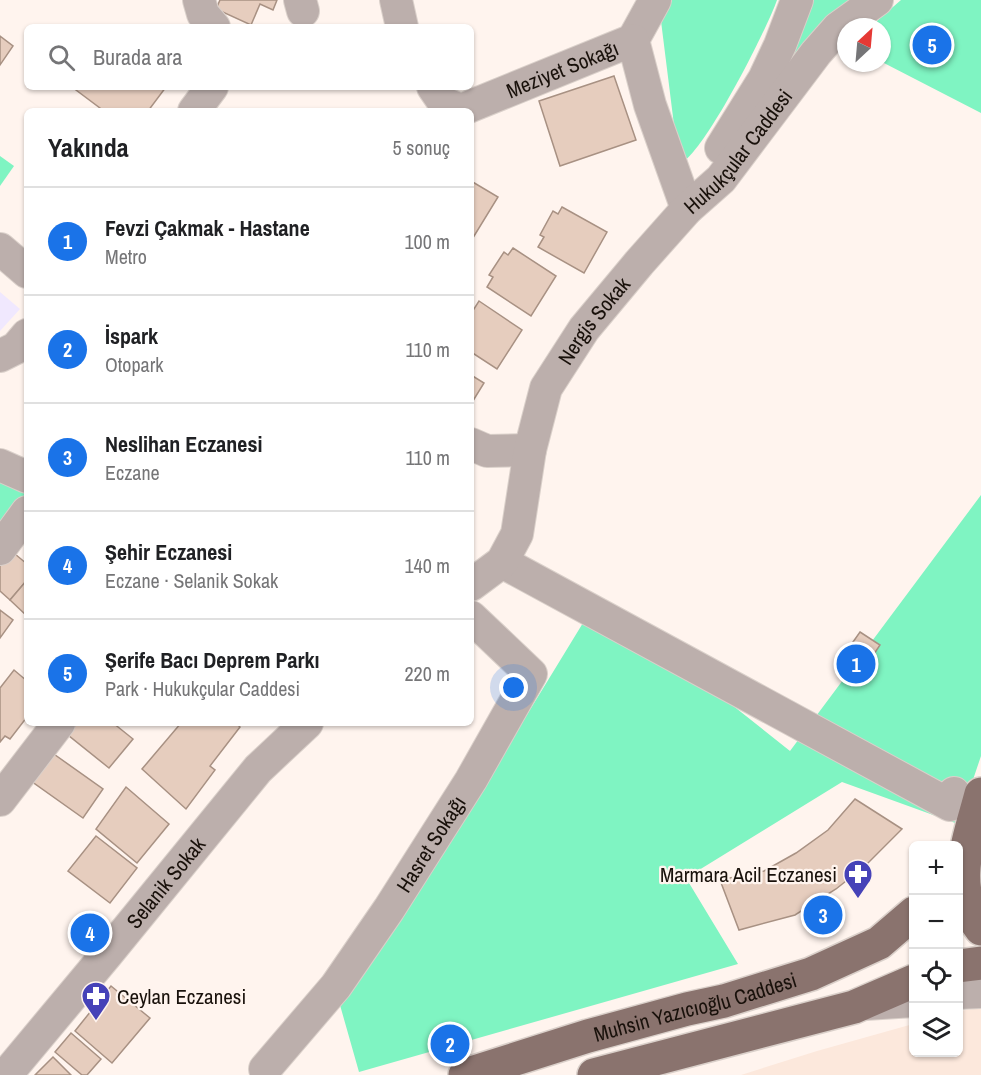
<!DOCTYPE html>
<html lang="tr">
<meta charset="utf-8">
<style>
:root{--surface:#fff;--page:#f6f6f6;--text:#202124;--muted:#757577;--line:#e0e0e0;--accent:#1a73e8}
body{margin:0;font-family:"Archivo Narrow",sans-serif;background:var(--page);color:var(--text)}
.controls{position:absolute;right:18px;bottom:18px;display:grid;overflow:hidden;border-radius:9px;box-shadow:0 2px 4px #0004}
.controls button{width:54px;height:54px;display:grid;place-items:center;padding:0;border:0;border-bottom:2px solid var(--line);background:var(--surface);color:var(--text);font:30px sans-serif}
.compass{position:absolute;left:837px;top:18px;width:54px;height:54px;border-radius:50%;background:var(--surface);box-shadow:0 2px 4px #0004;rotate:26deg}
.you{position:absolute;left:514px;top:688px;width:21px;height:21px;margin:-15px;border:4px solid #fff;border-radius:50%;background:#1a73e8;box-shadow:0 0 0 9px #1a73e833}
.badge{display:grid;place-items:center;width:39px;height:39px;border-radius:50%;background:var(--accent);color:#fff;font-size:20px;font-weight:700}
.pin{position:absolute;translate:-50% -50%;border:3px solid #fff;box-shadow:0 2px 6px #0006}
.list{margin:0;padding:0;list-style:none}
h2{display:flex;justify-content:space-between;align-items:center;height:78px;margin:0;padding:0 24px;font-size:26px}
h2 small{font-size:20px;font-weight:400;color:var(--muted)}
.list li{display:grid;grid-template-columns:39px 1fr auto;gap:18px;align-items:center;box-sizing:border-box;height:108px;padding:0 24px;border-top:2px solid var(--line)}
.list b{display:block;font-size:22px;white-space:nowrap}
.list p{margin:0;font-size:20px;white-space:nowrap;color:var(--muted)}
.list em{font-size:20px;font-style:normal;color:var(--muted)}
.icon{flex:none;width:33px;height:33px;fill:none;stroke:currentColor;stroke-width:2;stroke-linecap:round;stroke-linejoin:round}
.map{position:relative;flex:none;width:981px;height:1075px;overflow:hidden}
.search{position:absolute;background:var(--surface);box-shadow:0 2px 4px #0004;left:24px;top:24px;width:450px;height:66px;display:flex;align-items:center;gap:15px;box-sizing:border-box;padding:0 21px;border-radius:9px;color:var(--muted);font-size:22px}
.panel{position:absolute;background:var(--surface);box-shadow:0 2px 4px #0004;left:24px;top:108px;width:450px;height:618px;border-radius:9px}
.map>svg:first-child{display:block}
.built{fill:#fce8dc}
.education{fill:#f0e8fe}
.green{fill:#7ff4c2}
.building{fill:#e6cdbe;stroke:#a89183;stroke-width:1.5}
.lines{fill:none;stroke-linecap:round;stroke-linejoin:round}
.minor-casing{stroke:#dad0ca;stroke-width:34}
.major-casing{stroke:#dad0ca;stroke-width:36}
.minor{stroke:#bcafac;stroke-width:32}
.major{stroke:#8a736e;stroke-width:33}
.labels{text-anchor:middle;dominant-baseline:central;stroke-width:4.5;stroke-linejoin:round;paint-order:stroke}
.street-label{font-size:21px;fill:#19110b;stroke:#fff4ee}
.poi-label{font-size:21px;fill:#19110b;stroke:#fff4ee;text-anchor:end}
</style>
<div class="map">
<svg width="981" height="1075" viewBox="0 0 981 1075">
<rect width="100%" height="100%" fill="#fff4ee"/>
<path class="built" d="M981 1008V1075H741L817 1051 913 1024 914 1052H958L959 1011Z"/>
<path class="education" d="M0 292 20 309 0 331Z"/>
<g class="green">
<path d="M672 0H777C766 31 705 152 679 165L661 21Z"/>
<path d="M809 0H852L771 88Z"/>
<path d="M901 0H981V113L882 62V27H872L878 20Z"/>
<path d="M0 156 14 166 0 186Z"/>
<path d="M0 473 27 486V499L0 538Z"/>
<path d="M981 495V756L958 824 842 782 686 878 738 964 359 1072 338 998 443 852 586 618 722 697 790 751Z"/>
</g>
<g class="building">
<path d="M220 0H277L273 10 260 4 251 25 216 9Z"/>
<path d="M0 36 13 46 0 65Z"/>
<path d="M614 76 636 140 560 166 539 101Z"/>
<path d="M72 87H166L148 111H104Z"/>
<path d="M471 181 498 197 471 241Z"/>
<path d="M562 207 607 232 584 273 538 247 544 237 540 235 553 211 558 214Z"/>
<path d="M513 248 556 276 531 316 487 287 493 277 489 275 504 252 508 255Z"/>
<path d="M479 301 522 330 497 369 471 352V307L474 309Z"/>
<path d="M471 375 484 383 471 404Z"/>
<path d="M9 549 27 564V580L10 600 0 591V559Z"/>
<path d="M27 580V616L10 600Z"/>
<path d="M0 610 13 620 0 638Z"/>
<path d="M860 632 880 645 866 666 857 656 846 652Z"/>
<path d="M14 670 27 681V717L10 739 5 736 0 742V688Z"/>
<path d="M77 723H113L133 739 109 768 68 735Z"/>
<path d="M181 723H236L240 727 210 766 215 770 186 809 142 769Z"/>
<path d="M51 752 103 789 83 818 31 781Z"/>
<path d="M126 787 169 824 137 863 96 829Z"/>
<path d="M855 799 902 829 865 866 836 889 795 915 739 930 720 880 764 871 796 853 828 830Z"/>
<path d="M96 836 137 868 110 903 68 871Z"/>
<path d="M111 986 150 1018 112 1063 75 1031Z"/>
<path d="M71 1033 101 1059 87 1075H82L55 1052Z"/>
<path d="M53 1057 71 1075H35Z"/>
</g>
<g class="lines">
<g class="minor-casing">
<g id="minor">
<path d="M199 0 203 14 214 27"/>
<path d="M300 0 303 11"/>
<path d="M396 0 402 27"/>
<path d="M633 40 655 0"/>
<path id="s1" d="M433 87 444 103 461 110 633 40 650 105 687 209"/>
<path d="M194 111 212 87"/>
<path d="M721 148 764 79 780 45 797 0"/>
<path d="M0 249 27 272"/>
<path d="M0 356 16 348 27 335"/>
<path d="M471 444 487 451 530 450"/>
<path d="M0 465 27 477"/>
<path d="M0 549 27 512"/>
<path d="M502 562 950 805 954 793"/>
<path id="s2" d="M471 585 502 562 517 534 530 450 546 388 584 329 639 263 687 209 721 179 816 53 838 28 877 0"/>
<path d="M0 800 59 723"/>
<path d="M958 993 981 992"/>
<path d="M865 1004 914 1001"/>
<path id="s3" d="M265 1069 336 986 389 909 471 780 531 674 471 617"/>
<path id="s4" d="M6 1075 107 954 258 769 307 723"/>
</g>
</g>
<g class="major-casing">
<g id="major">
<path d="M981 794C969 840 949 887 981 929"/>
<path d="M958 966 981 963"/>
<path id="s5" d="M465 1075 588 1036 687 1009 724 1001 811 974 879 943 914 913"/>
<path d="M594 1075 854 1007 914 981"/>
</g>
</g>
<use href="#minor" class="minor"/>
<use href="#major" class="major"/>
</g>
<defs>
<g id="pharmacy-pin" transform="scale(1.5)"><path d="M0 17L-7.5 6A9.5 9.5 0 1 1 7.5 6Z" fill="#4642b8" stroke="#fff4ee"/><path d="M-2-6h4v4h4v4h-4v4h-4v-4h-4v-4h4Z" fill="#fff"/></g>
</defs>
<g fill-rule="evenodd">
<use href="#pharmacy-pin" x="858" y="874"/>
<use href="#pharmacy-pin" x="96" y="996"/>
</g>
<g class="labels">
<g class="street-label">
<text stroke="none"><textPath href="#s1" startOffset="147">Meziyet Sokağı</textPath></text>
<text stroke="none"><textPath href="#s2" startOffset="525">Hukukçular Caddesi</textPath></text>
<text stroke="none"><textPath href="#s2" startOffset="302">Nergis Sokak</textPath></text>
<text stroke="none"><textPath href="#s3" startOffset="280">Hasret Sokağı</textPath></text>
<text stroke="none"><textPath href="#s4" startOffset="250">Selanik Sokak</textPath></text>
<text stroke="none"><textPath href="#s5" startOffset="240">Muhsin Yazıcıoğlu Caddesi</textPath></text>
</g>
<g class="poi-label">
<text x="837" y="874">Marmara Acil Eczanesi</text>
<text x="117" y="996" text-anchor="start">Ceylan Eczanesi</text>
</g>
</g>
</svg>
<div class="controls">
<button>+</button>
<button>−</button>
<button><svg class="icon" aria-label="locate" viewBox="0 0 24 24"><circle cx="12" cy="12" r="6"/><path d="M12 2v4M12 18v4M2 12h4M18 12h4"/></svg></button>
<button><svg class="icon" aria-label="layers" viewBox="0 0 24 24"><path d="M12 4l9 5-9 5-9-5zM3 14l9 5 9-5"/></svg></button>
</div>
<svg class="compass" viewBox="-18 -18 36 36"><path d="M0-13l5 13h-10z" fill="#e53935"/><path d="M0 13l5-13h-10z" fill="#757577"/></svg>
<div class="you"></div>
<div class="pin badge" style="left:856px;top:664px">1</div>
<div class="pin badge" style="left:450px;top:1044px">2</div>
<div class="pin badge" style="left:823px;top:915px">3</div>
<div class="pin badge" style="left:90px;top:933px">4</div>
<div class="pin badge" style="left:932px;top:45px">5</div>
<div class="search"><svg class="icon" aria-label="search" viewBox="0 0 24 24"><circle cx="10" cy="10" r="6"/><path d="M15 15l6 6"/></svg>Burada ara</div>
<section class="panel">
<h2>Yakında<small>5 sonuç</small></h2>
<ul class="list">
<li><span class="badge">1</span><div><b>Fevzi Çakmak - Hastane</b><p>Metro</p></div><em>100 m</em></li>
<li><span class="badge">2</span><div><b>İspark</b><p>Otopark</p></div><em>110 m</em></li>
<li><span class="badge">3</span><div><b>Neslihan Eczanesi</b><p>Eczane</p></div><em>110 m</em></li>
<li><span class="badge">4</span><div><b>Şehir Eczanesi</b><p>Eczane · Selanik Sokak</p></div><em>140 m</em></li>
<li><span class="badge">5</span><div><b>Şerife Bacı Deprem Parkı</b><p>Park · Hukukçular Caddesi</p></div><em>220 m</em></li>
</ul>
</section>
</div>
